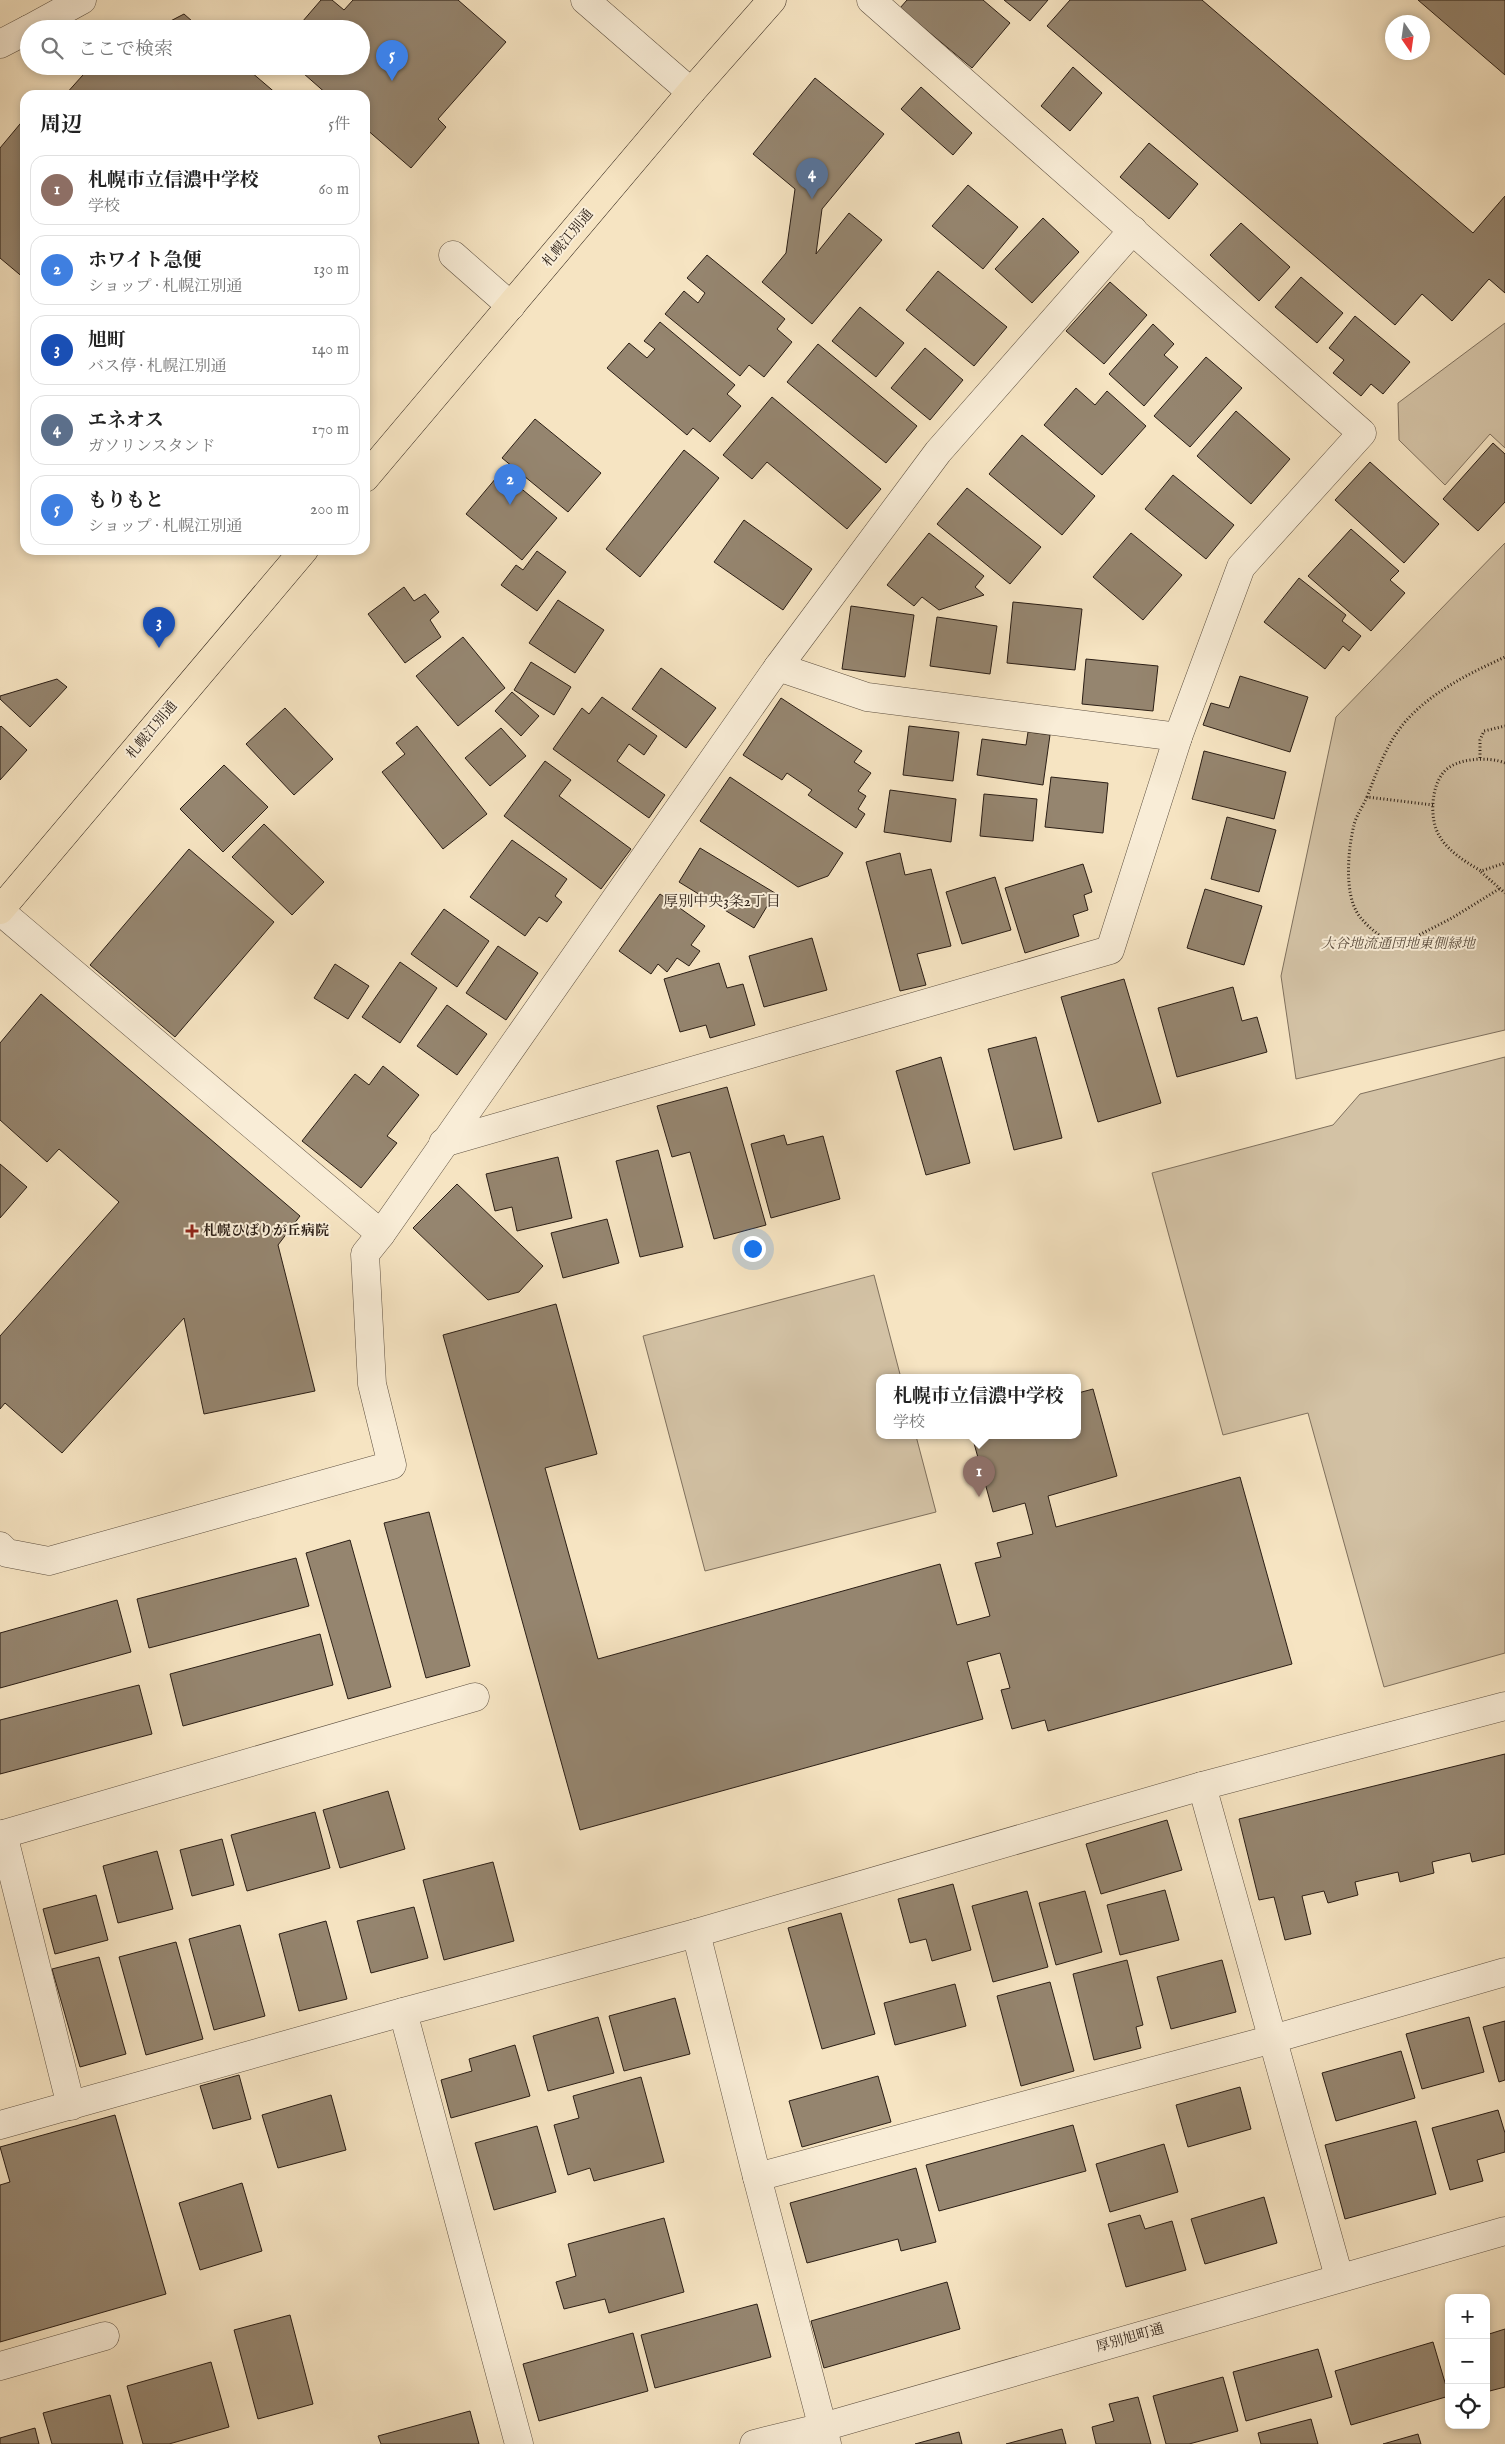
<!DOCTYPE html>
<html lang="ja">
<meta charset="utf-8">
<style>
:root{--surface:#fff;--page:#f2f2f2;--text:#222;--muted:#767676;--line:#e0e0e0;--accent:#8f2418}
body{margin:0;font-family:"IM FELL English","Noto Serif JP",serif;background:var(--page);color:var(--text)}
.controls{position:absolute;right:15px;bottom:15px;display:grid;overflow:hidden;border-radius:10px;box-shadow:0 2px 8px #0003}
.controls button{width:45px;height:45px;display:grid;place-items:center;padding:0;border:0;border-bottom:1px solid var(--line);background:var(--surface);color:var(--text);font:25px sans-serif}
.compass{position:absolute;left:1385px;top:15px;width:45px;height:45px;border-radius:50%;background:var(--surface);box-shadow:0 2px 8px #0003;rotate:167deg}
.you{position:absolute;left:752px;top:1248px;width:18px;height:18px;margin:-12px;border:4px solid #fff;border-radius:50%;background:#1a73e8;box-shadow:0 0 0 8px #1a73e833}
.badge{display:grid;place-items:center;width:32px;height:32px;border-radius:50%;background:var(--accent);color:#fff;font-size:16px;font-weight:700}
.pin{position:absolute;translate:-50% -41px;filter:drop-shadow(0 1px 2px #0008)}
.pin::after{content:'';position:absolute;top:26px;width:18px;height:15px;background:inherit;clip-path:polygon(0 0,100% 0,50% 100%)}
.popup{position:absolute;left:876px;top:1374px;width:205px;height:65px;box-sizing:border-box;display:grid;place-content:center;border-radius:10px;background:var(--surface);filter:drop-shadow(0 1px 4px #0005);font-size:16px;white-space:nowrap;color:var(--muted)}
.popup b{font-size:19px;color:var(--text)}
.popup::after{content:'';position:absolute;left:50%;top:100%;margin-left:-10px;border:10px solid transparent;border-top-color:var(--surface)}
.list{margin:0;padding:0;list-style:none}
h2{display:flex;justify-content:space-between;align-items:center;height:65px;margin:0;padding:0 20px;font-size:21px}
h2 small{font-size:16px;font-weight:400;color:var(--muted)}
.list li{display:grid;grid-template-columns:32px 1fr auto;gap:15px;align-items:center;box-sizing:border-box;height:70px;margin:0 10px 10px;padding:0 10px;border:1px solid var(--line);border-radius:15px}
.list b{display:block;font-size:19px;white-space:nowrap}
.list p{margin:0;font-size:16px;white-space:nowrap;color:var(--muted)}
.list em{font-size:16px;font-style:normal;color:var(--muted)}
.icon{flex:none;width:28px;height:28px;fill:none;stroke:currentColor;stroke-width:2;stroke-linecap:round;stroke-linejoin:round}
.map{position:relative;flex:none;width:1505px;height:2444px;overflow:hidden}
.search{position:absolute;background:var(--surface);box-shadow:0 2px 8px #0003;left:20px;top:20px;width:350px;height:55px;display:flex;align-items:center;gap:12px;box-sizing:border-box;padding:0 18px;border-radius:28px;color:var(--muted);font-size:19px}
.panel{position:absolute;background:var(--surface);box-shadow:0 2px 8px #0003;left:20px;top:90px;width:350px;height:465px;border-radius:15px}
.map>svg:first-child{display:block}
.green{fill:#d3c2a5;stroke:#7f705d}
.building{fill:#95856f;stroke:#2b1e15}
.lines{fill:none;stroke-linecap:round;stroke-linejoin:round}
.minor-casing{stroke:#5e5040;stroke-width:29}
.highway-casing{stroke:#2b1e15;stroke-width:29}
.path{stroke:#2b1e15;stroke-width:3;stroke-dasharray:1 2.5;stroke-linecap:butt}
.minor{stroke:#f9edd7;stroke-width:28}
.highway{stroke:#f6e4c2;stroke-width:28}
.poi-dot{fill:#8f2418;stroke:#f9edd7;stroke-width:2}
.labels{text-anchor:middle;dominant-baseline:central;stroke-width:4;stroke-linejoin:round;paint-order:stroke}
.street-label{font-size:14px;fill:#2b1e15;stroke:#f9edd7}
.park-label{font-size:14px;font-style:italic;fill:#5d4f40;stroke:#f9edd7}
.poi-label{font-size:14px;font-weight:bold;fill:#2b1e15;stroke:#f9edd7;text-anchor:start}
.neighbourhood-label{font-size:15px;fill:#2b1e15;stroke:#f9edd7}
</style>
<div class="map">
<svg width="1505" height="2444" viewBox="0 0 1505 2444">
<rect width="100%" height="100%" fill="#f6e4c2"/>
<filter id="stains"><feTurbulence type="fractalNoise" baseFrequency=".004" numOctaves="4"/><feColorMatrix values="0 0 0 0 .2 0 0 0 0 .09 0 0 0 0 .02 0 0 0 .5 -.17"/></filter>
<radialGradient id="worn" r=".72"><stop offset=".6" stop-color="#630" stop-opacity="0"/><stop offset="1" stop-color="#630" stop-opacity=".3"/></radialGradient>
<g class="green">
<path d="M1505 323V448L1490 434 1445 485 1399 440 1398 403Z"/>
<path d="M1505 543V1030L1296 1079 1281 976 1336 717Z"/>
<path d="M1505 1057V1653L1384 1687 1308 1413 1223 1435 1152 1173 1333 1125 1360 1094Z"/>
<path d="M874 1275 901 1378H880V1436H916L936 1512 705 1571 643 1336Z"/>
</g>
<g class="building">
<path d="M321 0H332L344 10 353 0H458L506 42 438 119 446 127 411 168 365 128V95H328L295 66H361V29H296Z"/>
<path d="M907 0H983L1010 23 972 68 900 8Z"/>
<path d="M1004 0H1048L1030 21Z"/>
<path d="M1070 0H1202L1473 233 1505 196V293L1489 279 1452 321 1422 294 1395 325 1047 26Z"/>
<path d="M1418 0H1505V75Z"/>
<path d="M184 14 201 29H155Z"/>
<path d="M91 66H244L278 95H65Z"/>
<path d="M1073 67 1102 93 1070 131 1041 106Z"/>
<path d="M815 78 884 134 822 209 816 254 849 213 882 240 812 324 762 282 786 253 795 189 753 154Z"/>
<path d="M921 87 972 133 953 155 901 109Z"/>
<path d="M25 118V279L0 258V148Z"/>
<path d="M1149 143 1198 184 1169 219 1120 177Z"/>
<path d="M968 185 1018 227 983 269 932 226Z"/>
<path d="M1043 218 1079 252 1032 303 995 269Z"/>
<path d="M1241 223 1290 267 1259 301 1210 255Z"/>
<path d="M707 255 785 319 777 329 792 342 764 377 749 365 740 376 665 314 684 291 698 303 705 293 687 278Z"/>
<path d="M938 271 1007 327 974 366 906 310Z"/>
<path d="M1301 277 1343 313 1317 343 1275 307Z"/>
<path d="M1110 282 1147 315 1104 364 1066 331Z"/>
<path d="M860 307 904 343 876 377 832 341Z"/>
<path d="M1355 316 1410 362 1383 394 1371 384 1361 396 1333 373 1344 360 1329 348Z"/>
<path d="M660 322 735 385 727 394 741 406 710 442 693 428 687 435 607 368 629 343 647 358 655 349 644 341Z"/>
<path d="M1153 324 1174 344 1164 355 1178 367 1144 406 1109 374Z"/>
<path d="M818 344 917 426 886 463 787 382Z"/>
<path d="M925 348 963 380 930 420 891 388Z"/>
<path d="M1206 357 1242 388 1190 447 1154 416Z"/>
<path d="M1076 388 1095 405 1107 391 1146 426 1102 475 1044 425Z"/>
<path d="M772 397 881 489 847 529 767 462 752 479 723 455Z"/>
<path d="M1236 411 1290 459 1251 504 1197 456Z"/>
<path d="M535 419 601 473 568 512 502 458Z"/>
<path d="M1022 435 1095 496 1062 535 989 474Z"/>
<path d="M1493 443 1505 454V502L1478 531 1443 499Z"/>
<path d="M684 450 719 478 640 577 606 549Z"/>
<path d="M1370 462 1439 524 1404 563 1335 500Z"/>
<path d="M501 472 557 518 522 560 466 514Z"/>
<path d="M1173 475 1234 525 1206 559 1145 509Z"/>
<path d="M967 488 1041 547 1010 584 937 524Z"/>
<path d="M744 520 812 569 783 610 714 562Z"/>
<path d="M1351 529 1399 571 1390 580 1405 593 1371 631 1308 576Z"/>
<path d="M929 533 984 576 975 587 984 595 939 610 922 597 914 606 887 585Z"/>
<path d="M1131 533 1182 575 1143 620 1093 577Z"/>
<path d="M537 551 566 572 537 611 501 585 516 565 523 570Z"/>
<path d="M1299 578 1346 615 1342 621 1361 636 1349 651 1343 646 1325 669 1264 622Z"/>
<path d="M404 587 414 601 425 594 439 612 430 620 441 637 405 663 368 614Z"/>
<path d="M558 600 604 630 575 673 529 643Z"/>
<path d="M1013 602 1082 609 1075 670 1007 663Z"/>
<path d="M851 606 914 615 905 677 842 669Z"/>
<path d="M937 617 997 626 990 674 930 666Z"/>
<path d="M463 637 505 688 458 726 416 676Z"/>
<path d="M1086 659 1158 666 1153 711 1082 704Z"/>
<path d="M531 662 571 687 554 715 514 690Z"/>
<path d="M661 668 716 708 686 748 632 709Z"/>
<path d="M1240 676 1308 697 1290 752 1203 725 1211 703 1229 708Z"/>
<path d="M57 679 67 687 30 727 0 699V696Z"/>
<path d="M512 692 539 716 521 736 495 711Z"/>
<path d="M602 697 657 736 644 755 629 744 617 761 665 795 649 818 553 749 582 708 589 714Z"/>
<path d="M781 698 862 751 854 762 871 773 858 791 866 796 858 809 865 814 856 828 808 795 812 790 787 773 782 780 743 755Z"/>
<path d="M285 708 333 759 294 795 246 744Z"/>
<path d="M1 726 27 750 0 780V727Z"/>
<path d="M417 726 487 814 443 849 382 772 405 754 396 743Z"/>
<path d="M909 726 959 732 953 781 903 775Z"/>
<path d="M501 728 526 756 490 786 465 758Z"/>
<path d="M1028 732 1050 735 1043 785 977 775 982 739 1026 745Z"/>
<path d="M1204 751 1286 772 1274 819 1192 799Z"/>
<path d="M545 761 571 780 559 796 631 849 601 889 504 816Z"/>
<path d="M224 765 268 807 223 852 180 809Z"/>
<path d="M730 777 843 853 828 876 798 887 700 821Z"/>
<path d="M1051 777 1108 783 1103 833 1045 827Z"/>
<path d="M890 790 956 799 951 842 884 832Z"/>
<path d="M984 794 1037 799 1033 841 980 836Z"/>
<path d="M1227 817 1276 830 1259 892 1211 879Z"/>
<path d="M264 824 324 882 292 915 232 857Z"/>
<path d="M512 840 567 879 555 896 562 902 547 922 539 917 525 936 470 897Z"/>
<path d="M700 848 775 893 754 928 679 882Z"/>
<path d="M189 849 274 922 175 1037 90 965Z"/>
<path d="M900 853 905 875 931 869 951 946 917 954 926 985 900 991 866 862Z"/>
<path d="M1083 864 1092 892 1084 895 1088 910 1073 915 1079 936 1025 953 1005 888Z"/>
<path d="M995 877 1011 930 962 944 946 892Z"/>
<path d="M1205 889 1262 906 1244 965 1187 948Z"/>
<path d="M660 894 705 926 691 945 700 951 689 966 677 958 667 972 658 964 651 974 619 951Z"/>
<path d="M444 909 489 941 457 987 411 954Z"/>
<path d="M812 938 827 990 764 1007 749 956Z"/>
<path d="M498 946 538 973 506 1020 466 993Z"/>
<path d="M400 962 437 988 400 1043 362 1017Z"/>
<path d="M719 963 727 988 743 984 755 1025 710 1038 706 1025 680 1032 664 979Z"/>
<path d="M335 964 369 986 348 1019 314 998Z"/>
<path d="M1124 979 1161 1103 1098 1122 1061 997Z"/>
<path d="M1233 987 1242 1021 1257 1017 1267 1052 1177 1077 1158 1008Z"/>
<path d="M41 994 300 1216 278 1245 315 1391 204 1414 184 1318 62 1453 5 1403 0 1409V1336L119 1202 59 1149 47 1162 0 1120V1043Z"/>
<path d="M447 1005 487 1034 457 1075 417 1046Z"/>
<path d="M1036 1037 1062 1138 1014 1150 988 1049Z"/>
<path d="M941 1057 970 1163 926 1175 896 1071Z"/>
<path d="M383 1066 419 1095 387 1136 397 1143 361 1188 302 1141 355 1074 369 1085Z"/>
<path d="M727 1087 766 1225 714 1239 690 1152 672 1157 657 1106Z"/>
<path d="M784 1135 787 1145 823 1136 840 1199 771 1218 751 1144Z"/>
<path d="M658 1150 683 1247 640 1257 616 1161Z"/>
<path d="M558 1157 572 1218 517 1231 512 1207 495 1211 486 1174Z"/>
<path d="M0 1164 27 1187 0 1218Z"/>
<path d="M457 1184 543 1266 519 1292 488 1300 413 1228Z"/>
<path d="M607 1219 619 1263 563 1278 551 1233Z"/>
<path d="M556 1304 597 1454 545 1468 598 1659 940 1564 957 1625 990 1616 975 1563 1001 1557 997 1543 1033 1534 1025 1503 993 1512 972 1436H1078V1393L1093 1389 1117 1476 1048 1496 1056 1527 1240 1477 1292 1664 1048 1731 1045 1720 1012 1729 1001 1690 1010 1688 1000 1653 967 1662 983 1719 580 1830 443 1335Z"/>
<path d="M429 1512 470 1666 426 1678 384 1523Z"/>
<path d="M350 1540 391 1687 348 1699 306 1553Z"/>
<path d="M296 1558 309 1606 149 1648 137 1599Z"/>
<path d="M117 1600 131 1652 0 1688V1633Z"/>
<path d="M320 1634 333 1685 183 1726 170 1674Z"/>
<path d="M139 1685 152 1734 0 1774V1720Z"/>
<path d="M1505 1754V1854L1472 1862 1470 1853 1432 1862 1434 1873 1400 1882 1398 1872 1355 1882 1358 1895 1328 1903 1324 1891 1302 1896 1311 1934 1285 1940 1274 1897 1259 1900 1239 1819Z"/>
<path d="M388 1791 405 1849 340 1868 323 1810Z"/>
<path d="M315 1812 330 1868 247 1891 231 1835Z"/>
<path d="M1167 1820 1182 1870 1101 1894 1086 1844Z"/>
<path d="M222 1839 234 1885 192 1896 180 1850Z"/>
<path d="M157 1851 173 1909 118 1923 103 1866Z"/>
<path d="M493 1862 514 1941 444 1960 423 1880Z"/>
<path d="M953 1884 971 1950 932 1961 926 1939 910 1943 898 1899Z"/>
<path d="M1165 1890 1179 1940 1120 1955 1107 1905Z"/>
<path d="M1027 1891 1048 1967 993 1982 972 1906Z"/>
<path d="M1085 1891 1102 1952 1056 1965 1039 1903Z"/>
<path d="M96 1895 108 1940 55 1954 43 1909Z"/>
<path d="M414 1907 428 1958 371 1973 357 1921Z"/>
<path d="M841 1913 875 2034 822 2049 788 1928Z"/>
<path d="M326 1921 347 1999 299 2011 279 1934Z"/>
<path d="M240 1925 265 2016 214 2030 189 1939Z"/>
<path d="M176 1942 203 2039 146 2055 119 1957Z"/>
<path d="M99 1957 126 2054 80 2067 52 1969Z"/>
<path d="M1127 1960 1143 2025 1136 2027 1141 2048 1094 2060 1073 1974Z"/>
<path d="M1222 1960 1236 2012 1171 2029 1157 1977Z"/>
<path d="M1050 1982 1074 2071 1021 2086 997 1996Z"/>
<path d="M955 1984 966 2026 895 2045 884 2003Z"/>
<path d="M675 1998 690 2054 624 2071 609 2016Z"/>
<path d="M598 2017 614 2073 548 2091 533 2036Z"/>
<path d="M1469 2017 1484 2072 1422 2089 1406 2034Z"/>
<path d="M1505 2021V2080L1499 2082 1483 2027Z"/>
<path d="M515 2045 530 2096 451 2118 441 2080 472 2071 469 2059Z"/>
<path d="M1401 2051 1415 2098 1336 2121 1322 2073Z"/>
<path d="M239 2075 251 2119 213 2129 200 2086Z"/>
<path d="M878 2076 891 2122 802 2147 789 2101Z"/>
<path d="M641 2077 664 2162 594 2181 590 2168 568 2175 554 2125 579 2118 573 2096Z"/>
<path d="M1240 2087 1251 2129 1188 2147 1176 2105Z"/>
<path d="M331 2095 346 2150 278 2168 262 2115Z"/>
<path d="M1498 2110 1505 2133V2152L1477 2160 1483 2181 1450 2190 1432 2128Z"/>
<path d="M115 2115 166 2294 0 2342V2185L10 2182 0 2147Z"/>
<path d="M1416 2121 1436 2194 1345 2219 1325 2145Z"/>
<path d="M1073 2125 1086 2171 939 2211 926 2165Z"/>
<path d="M537 2126 556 2192 494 2210 475 2143Z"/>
<path d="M1164 2144 1178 2192 1110 2212 1096 2164Z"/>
<path d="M916 2168 936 2242 901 2251 898 2239 807 2263 790 2203Z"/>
<path d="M242 2183 262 2251 200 2270 179 2203Z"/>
<path d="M1264 2197 1277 2243 1205 2264 1191 2219Z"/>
<path d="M1140 2215 1145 2229 1172 2221 1186 2270 1126 2287 1108 2224Z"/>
<path d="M664 2218 684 2292 609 2313 605 2299 564 2309 556 2282 576 2276 568 2244Z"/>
<path d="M947 2282 960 2329 824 2368 811 2321Z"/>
<path d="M757 2304 771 2357 655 2388 641 2335Z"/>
<path d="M290 2315 313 2404 258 2419 234 2330Z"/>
<path d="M1505 2329V2387L1486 2392V2335Z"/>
<path d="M633 2333 648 2391 539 2421 523 2364Z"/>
<path d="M1433 2342 1449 2396 1351 2425 1335 2371Z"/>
<path d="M1318 2349 1332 2397 1246 2421 1233 2372Z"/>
<path d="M211 2362 229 2427 169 2444H143L127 2386Z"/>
<path d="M1223 2377 1238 2431 1189 2444H1166L1153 2396Z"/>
<path d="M110 2395 123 2444H52L43 2413Z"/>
<path d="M1138 2397 1151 2444H1096L1092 2427 1114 2421 1109 2404Z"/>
<path d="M470 2411 479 2444H381L378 2436Z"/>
<path d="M1311 2419 1318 2444H1261L1258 2433Z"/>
<path d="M35 2428 39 2444H0V2438Z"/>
<path d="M1062 2429 1066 2444H1006Z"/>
<path d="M959 2432 962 2444H915Z"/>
<path d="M1418 2434 1421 2444H1383Z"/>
</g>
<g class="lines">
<g class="minor-casing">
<g id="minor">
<path d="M585 0 691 92"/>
<path d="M29 29 82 0"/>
<path d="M0 44 29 29"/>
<path d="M453 255 511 306"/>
<path d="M778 667 867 697 1178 737"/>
<path d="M0 911 381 1234 778 667 938 452 1133 230"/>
<path d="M443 1143 1110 950 1178 737 1241 567 1362 433 871 0"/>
<path d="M0 1546 7 1553 49 1561 392 1465 372 1384 365 1254 381 1234"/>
<path d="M1202 1786 1339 2277"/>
<path d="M3 1834 71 2106"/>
<path d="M0 1835 475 1697"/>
<path d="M696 1933 757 2177 827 2444"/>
<path d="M403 2012 519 2444"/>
<path d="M0 2125 403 2012 696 1933 1202 1786 1505 1706"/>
<path d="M757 2177 1273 2039 1505 1972"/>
<path d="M0 2366 105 2336"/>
<path d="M754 2444 823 2427 1505 2231"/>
</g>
</g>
<g class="highway-casing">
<g id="highway">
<path d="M365 478 691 92 772 0"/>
<path d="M0 910 304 550"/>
</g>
</g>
<g class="path">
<path d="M1480 758V740L1484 731 1505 726"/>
<path d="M1505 763C1489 756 1454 758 1443 773 1431 788 1429 820 1440 837 1449 852 1466 862 1481 871L1505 863"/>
<path d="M1367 797C1377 771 1387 743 1405 722 1431 692 1470 673 1505 657"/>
<path d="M1433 805 1367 797C1363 806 1356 816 1354 825 1348 849 1344 893 1358 914 1366 926 1378 934 1389 943L1419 935 1452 918 1499 889"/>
<path d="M1481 872 1505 893"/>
</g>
<use href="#minor" class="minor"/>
<use href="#highway" class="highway"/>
</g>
<path class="poi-dot" d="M189.5 1223.5h5v5h5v5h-5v5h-5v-5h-5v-5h5z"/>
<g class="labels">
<g class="street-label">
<text transform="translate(568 238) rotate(-50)">札幌江別通</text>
<text transform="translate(152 730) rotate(-50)">札幌江別通</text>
<text transform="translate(1130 2338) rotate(-16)">厚別旭町通</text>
</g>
<g class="park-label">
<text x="1398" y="944">大谷地流通団地東側緑地</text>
</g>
<g class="poi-label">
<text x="203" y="1231">札幌ひばりが丘病院</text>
</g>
<g class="neighbourhood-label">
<text x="722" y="901">厚別中央3条2丁目</text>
</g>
</g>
<rect width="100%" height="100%" filter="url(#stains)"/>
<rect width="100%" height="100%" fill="url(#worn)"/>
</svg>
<div class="controls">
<button>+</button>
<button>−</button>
<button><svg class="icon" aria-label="locate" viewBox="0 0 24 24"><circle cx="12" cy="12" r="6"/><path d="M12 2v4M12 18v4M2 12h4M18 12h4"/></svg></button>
</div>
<svg class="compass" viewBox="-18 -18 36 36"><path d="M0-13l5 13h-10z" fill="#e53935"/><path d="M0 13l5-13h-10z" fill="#767676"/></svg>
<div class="you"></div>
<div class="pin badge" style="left:979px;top:1497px;background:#8d6e63">1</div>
<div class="popup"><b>札幌市立信濃中学校</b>学校</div>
<div class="pin badge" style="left:510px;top:505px;background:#3f7fe0">2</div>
<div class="pin badge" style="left:159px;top:648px;background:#1a4fb4">3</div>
<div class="pin badge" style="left:812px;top:199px;background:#5c6f8a">4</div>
<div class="pin badge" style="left:392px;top:81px;background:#3f7fe0">5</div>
<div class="search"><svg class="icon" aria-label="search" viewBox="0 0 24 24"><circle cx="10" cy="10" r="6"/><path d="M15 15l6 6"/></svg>ここで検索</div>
<section class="panel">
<h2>周辺<small>5件</small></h2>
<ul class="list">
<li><span class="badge" style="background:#8d6e63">1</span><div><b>札幌市立信濃中学校</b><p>学校</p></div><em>60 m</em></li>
<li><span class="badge" style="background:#3f7fe0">2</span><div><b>ホワイト急便</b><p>ショップ · 札幌江別通</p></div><em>130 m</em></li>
<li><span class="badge" style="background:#1a4fb4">3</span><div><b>旭町</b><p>バス停 · 札幌江別通</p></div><em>140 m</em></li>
<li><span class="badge" style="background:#5c6f8a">4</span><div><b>エネオス</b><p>ガソリンスタンド</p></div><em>170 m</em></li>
<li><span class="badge" style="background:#3f7fe0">5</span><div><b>もりもと</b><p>ショップ · 札幌江別通</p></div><em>200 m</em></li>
</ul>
</section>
</div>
